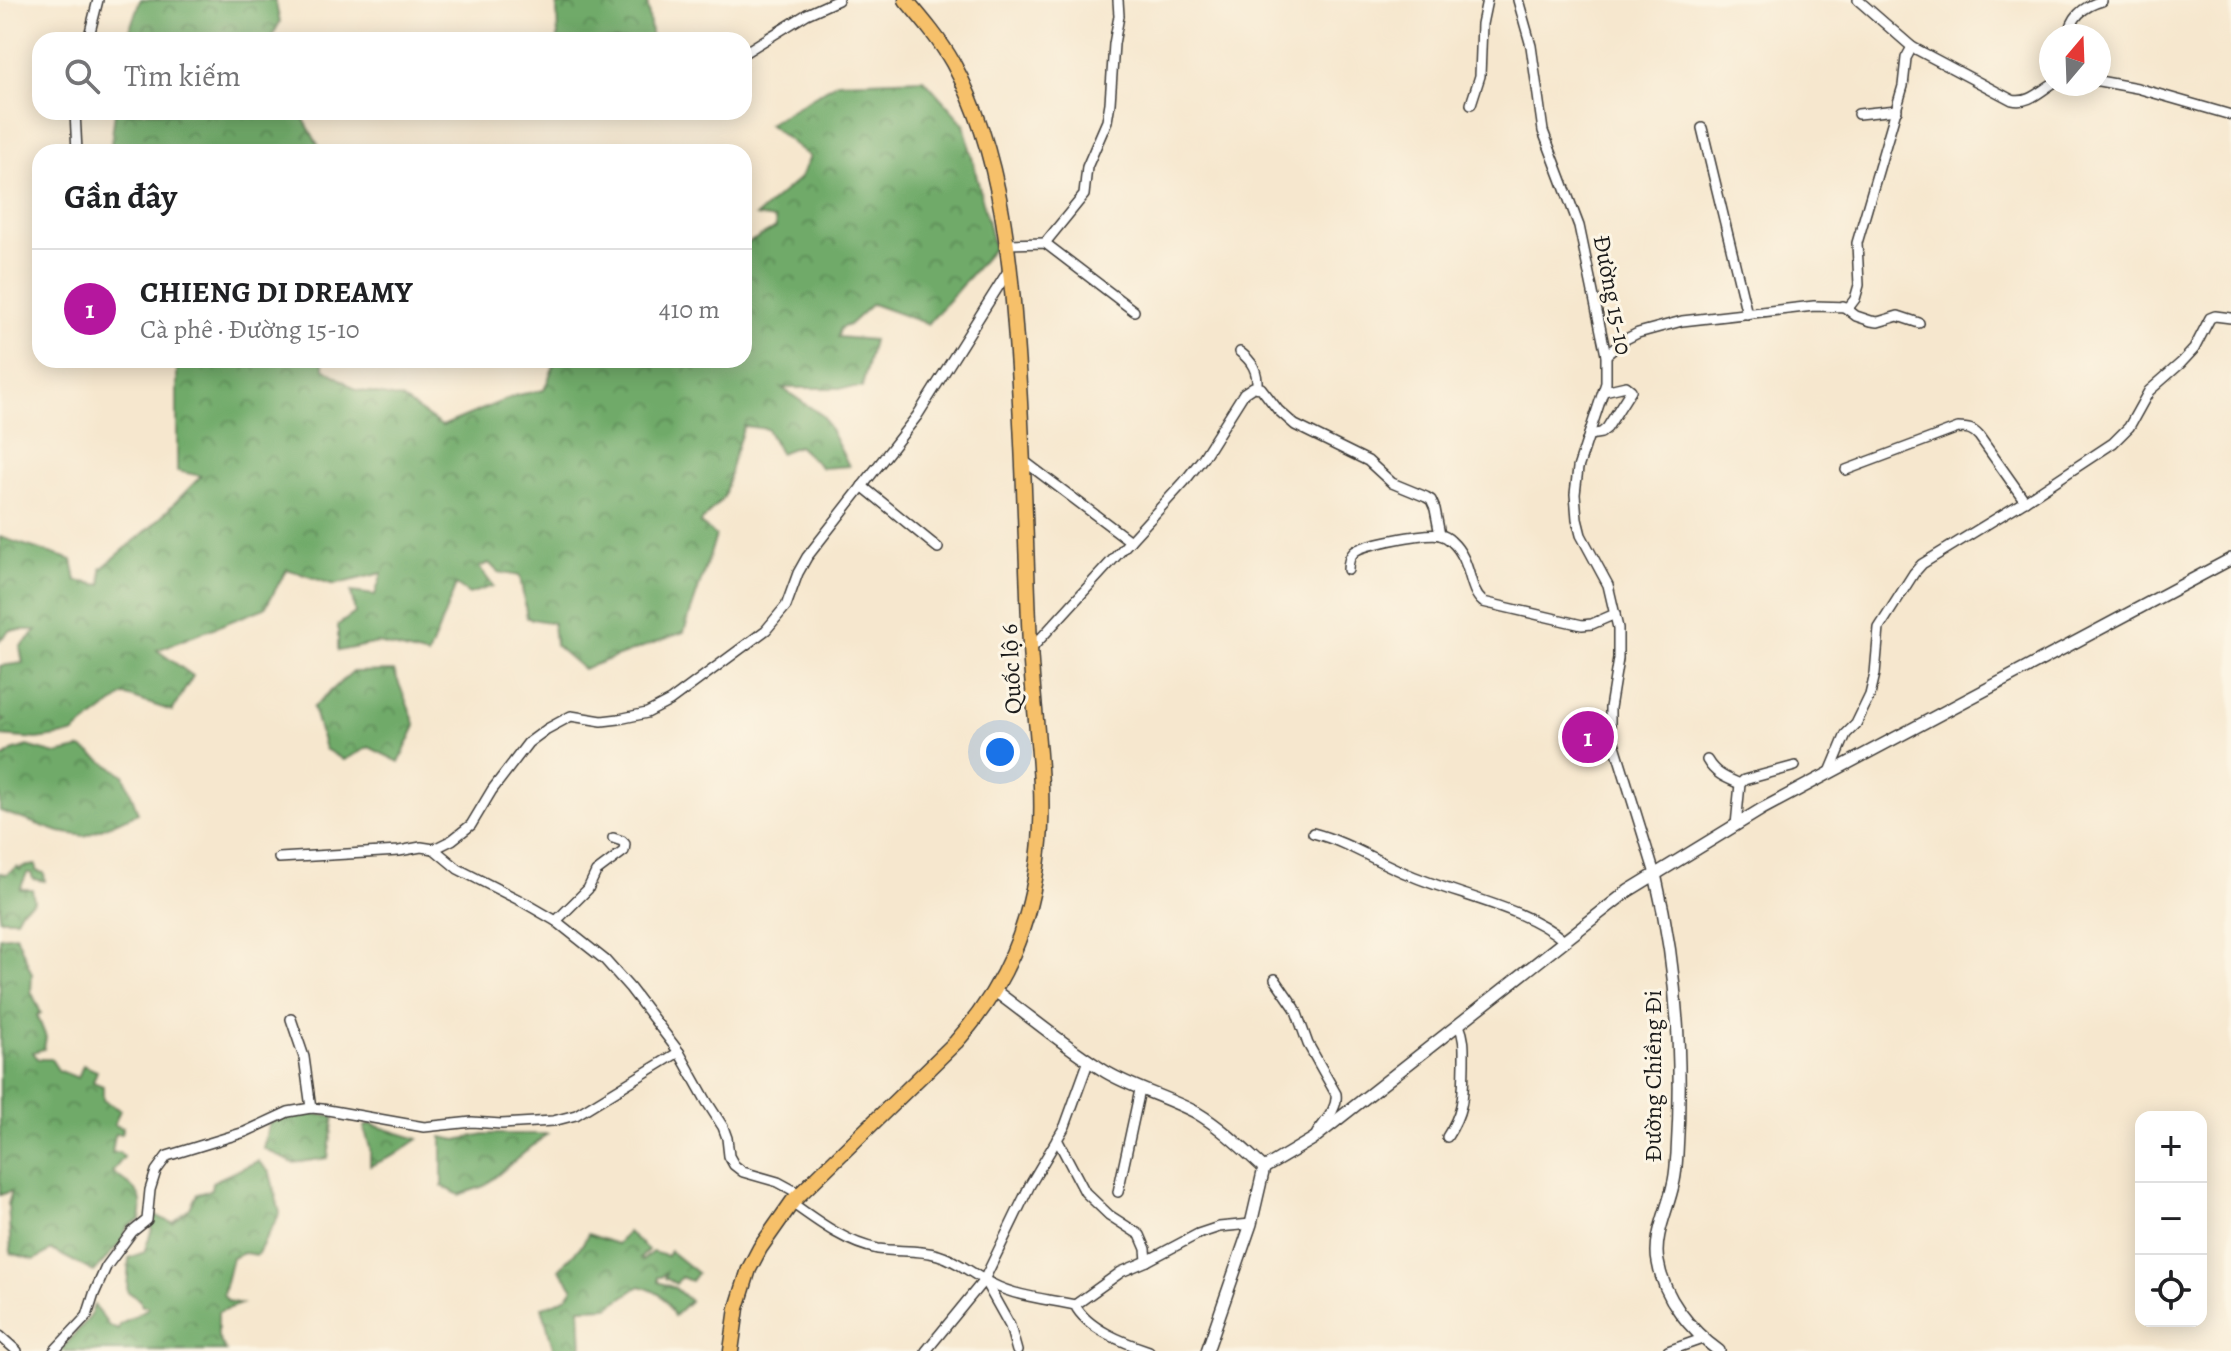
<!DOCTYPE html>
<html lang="vi">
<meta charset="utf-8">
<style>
:root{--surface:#fff;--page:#f6f6f6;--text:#202124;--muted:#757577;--line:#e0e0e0;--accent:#b5179e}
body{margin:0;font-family:Alegreya,serif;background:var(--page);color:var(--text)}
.controls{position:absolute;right:24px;bottom:24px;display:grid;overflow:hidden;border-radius:16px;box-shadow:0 4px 20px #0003}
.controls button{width:72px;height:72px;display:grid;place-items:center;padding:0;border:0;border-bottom:2px solid var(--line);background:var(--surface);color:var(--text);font:40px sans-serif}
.compass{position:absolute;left:2039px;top:24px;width:72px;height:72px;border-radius:50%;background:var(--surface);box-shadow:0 4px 20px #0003;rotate:19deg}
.you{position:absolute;left:1000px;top:752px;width:28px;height:28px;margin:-20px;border:6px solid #fff;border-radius:50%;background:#1a73e8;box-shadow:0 0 0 12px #1a73e833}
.badge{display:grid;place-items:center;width:52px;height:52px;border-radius:50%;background:var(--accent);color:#fff;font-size:26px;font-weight:700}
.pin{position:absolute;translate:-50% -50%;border:4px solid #fff;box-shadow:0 2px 8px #0006}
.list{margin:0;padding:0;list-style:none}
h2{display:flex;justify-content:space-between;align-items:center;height:104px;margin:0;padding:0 32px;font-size:34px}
h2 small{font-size:26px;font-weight:400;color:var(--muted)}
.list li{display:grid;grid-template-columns:52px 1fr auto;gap:24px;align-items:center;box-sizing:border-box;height:120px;padding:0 32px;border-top:2px solid var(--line)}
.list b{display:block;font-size:30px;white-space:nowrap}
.list p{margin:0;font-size:26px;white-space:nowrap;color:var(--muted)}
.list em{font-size:26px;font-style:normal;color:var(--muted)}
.icon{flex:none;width:44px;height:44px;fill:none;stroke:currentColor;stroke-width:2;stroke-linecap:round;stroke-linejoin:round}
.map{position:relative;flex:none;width:2231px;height:1351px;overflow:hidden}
.search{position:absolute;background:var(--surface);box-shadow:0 4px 20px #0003;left:32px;top:32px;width:720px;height:88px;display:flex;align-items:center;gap:20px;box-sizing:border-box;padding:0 28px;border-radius:24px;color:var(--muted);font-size:30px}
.panel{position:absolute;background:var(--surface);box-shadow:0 4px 20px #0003;left:32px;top:144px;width:720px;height:224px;border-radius:24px}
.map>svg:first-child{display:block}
.forest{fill:url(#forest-crowns);stroke:#466342;stroke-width:2}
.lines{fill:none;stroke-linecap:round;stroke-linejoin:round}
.minor-casing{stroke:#3d3a37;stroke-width:12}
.tertiary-casing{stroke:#3d3a37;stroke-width:14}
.trunk-casing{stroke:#3d3a37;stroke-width:17}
.minor{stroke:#fff;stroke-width:9}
.tertiary{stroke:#fff;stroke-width:11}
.trunk{stroke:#f6c06b;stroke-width:14}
.labels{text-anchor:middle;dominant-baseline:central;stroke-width:6;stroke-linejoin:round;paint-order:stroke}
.street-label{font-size:24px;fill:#1c1c1c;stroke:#fcf5e5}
</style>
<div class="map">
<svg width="2231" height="1351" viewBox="0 0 2231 1351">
<defs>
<pattern id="forest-crowns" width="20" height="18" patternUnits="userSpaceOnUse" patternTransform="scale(2)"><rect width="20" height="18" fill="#70aa69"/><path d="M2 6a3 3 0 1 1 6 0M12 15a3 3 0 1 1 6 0" fill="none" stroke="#5b8a56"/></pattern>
</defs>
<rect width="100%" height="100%" fill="#fcf5e5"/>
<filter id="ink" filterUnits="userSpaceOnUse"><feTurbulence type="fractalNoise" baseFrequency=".0125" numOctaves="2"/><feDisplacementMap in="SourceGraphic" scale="16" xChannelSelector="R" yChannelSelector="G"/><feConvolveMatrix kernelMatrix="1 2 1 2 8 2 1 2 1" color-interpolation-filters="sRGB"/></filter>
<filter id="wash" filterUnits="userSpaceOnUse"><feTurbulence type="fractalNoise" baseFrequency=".006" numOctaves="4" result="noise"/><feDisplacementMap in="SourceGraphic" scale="32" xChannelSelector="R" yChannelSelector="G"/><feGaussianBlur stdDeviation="1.8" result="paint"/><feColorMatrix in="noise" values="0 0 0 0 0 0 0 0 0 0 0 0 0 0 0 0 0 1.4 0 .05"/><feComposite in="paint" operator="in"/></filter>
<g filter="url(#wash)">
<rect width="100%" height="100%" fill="#f6e7ce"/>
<g class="forest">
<path d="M140 0H275L280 22 270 40H126Z"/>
<path d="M573 0 647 1 652 40H558L557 5 571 4Z"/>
<path d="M924 79 964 124 994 248 928 324 872 304 849 325 840 328 838 337 873 340 862 388H782L823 416 849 466 822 468 798 446 780 453 767 429 744 426 734 456 724 497 700 523 716 536 684 632 583 669 555 645 553 623 527 618 520 576 498 572 489 563 479 567 493 586 469 594 456 585 428 656 378 643 338 651V625L355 613 351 592 375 595 382 573 334 585 287 569 265 608 157 650 193 676 172 711 124 695 72 734 37 739 0 736V723L5 720 0 719V666L23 663 20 647 37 630H10L0 640V537L72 560 76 581 102 585 101 569 152 526 201 476 177 471V367L198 362V360H322L324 368 357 390 402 399 442 426 517 395 544 390 556 360H744V245L776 228 775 219 756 216 800 178 810 157 768 124 838 82Z"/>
<path d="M115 112H300L322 152H110Z"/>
<path d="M394 671 416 726 399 762 369 747 344 760 325 749 313 707 352 672Z"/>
<path d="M27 746 56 754 82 748 124 775 138 813 85 836 59 832 0 811V756L5 757 12 751Z"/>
<path d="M36 865V871L44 873 45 881 33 879 31 873H27L20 889H32L34 901 21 910 16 919H0V873L6 874 17 867 20 870 22 867Z"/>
<path d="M16 935 32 974 31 991 41 1013 37 1015 46 1037 44 1049 33 1052 38 1059H51L58 1070 78 1078 83 1065 97 1071 93 1082 103 1086V1100L120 1110 114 1125 123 1128 121 1134H115L112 1153 119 1152 124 1157 112 1172C133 1188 146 1191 140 1220L127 1227 122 1241 94 1272 52 1250 34 1260 11 1253 8 1204 12 1191 0 1195V937Z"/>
<path d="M302 1113 334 1116 328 1158 293 1163 263 1148 269 1123Z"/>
<path d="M370 1124 418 1139 395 1155 370 1166V1148L364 1127Z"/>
<path d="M484 1134H547L484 1186 459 1195 442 1186V1137L457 1140Z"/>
<path d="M258 1161 270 1173 280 1213 257 1255 244 1253 232 1258 223 1294 228 1301 241 1304 218 1312V1338L226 1351H60L89 1318 94 1305 109 1326 118 1330 120 1325 148 1308V1306H142L140 1300 127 1291 129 1258 144 1252 152 1229 151 1220 156 1216 173 1223 190 1208 197 1194 211 1190 212 1182Z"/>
<path d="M628 1232 648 1250 640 1259 642 1261 652 1252 667 1256 670 1251 697 1273 691 1281 681 1277 676 1284 665 1278 666 1272 661 1277H658V1282L675 1288 690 1301 674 1316C664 1295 661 1293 640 1286L608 1307 580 1308 582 1351H554L542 1307C555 1303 568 1300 573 1287L559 1269 582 1245 588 1234 617 1244Z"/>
</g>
</g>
<g filter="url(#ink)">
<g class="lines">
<g class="minor-casing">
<g id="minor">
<path d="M1518 0 1531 46 1543 131 1579 226 1606 355V383L1578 468 1575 494 1577 519 1581 535 1608 585 1618 628V659L1610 708V729L1655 874"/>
<path d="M1858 0 1912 47 2012 100C2028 104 2039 92 2052 84"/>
<path d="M2069 36C2071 17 2084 6 2102 1"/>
<path d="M88 40 98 0"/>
<path d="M744 53 807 14 838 0"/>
<path d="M2099 81 2137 88 2231 115"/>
<path d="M1471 104 1480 76 1482 24 1487 0"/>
<path d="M75 112 77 152"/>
<path d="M1858 114 1897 110"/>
<path d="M1702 128 1747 314"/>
<path d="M1045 243 1084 195 1087 167 1107 121 1110 103 1114 44 1119 16 1118 0"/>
<path d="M1007 244 1045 243 1134 311"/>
<path d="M1843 306 1856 316 1871 321 1878 322 1898 316 1919 323"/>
<path d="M1240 352C1252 361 1258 371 1257 387"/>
<path d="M1606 355 1626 339 1638 333 1682 321 1814 306 1849 307 1855 299 1859 285 1857 243 1903 86 1906 58 1912 47"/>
<path d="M1589 435 1601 433 1607 428 1631 390 1626 386 1604 391"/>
<path d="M1024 461 1130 541"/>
<path d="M1846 470 1958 428C1968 428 1973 429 1979 436L2025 501"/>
<path d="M862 486 938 548"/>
<path d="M1348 570C1348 563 1349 557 1354 552 1362 544 1428 532 1440 535 1445 536 1448 538 1451 541 1473 561 1467 589 1483 602L1582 625 1592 624 1615 614"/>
<path d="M1031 649 1184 482 1203 458 1244 393 1253 387 1261 388 1278 410 1295 425 1368 461 1392 483 1426 497 1431 500 1435 509 1440 535"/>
<path d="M1707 760C1715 774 1726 778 1740 784"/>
<path d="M1830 772 1846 734 1856 724 1870 695 1875 674 1879 628 1914 573 1922 564 2025 501 2113 443 2129 427 2149 391 2181 363 2194 349 2210 318 2215 316 2231 318"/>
<path d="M1736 825 1740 784 1744 780 1795 766"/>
<path d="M1313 833C1348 842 1377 862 1410 875 1456 895 1527 908 1563 940"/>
<path d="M434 849 458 869 525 903 556 921 605 960 630 988 679 1052 707 1102 723 1127 727 1138 729 1156 734 1165 743 1172 778 1182 800 1194"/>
<path d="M279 858 399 851 421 847 434 849 452 840 471 825 492 790 528 743 547 729 571 716 602 721 619 719 647 713 670 701 766 630 786 606 798 573 807 557 917 416 1010 268"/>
<path d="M556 921 588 889 596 872 624 851 625 844 622 841 613 838"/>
<path d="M1275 979 1295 1008 1308 1044 1336 1094C1338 1109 1325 1121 1317 1133"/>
<path d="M291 1019 304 1057 311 1108"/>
<path d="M1447 1137C1465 1109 1463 1095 1464 1063 1464 1049 1465 1039 1459 1025"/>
<path d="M1057 1139 1085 1192 1109 1215 1140 1235 1146 1249 1147 1261"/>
<path d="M1118 1192 1140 1090"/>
<path d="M792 1203C817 1221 846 1243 878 1249 898 1252 918 1249 938 1255 959 1261 973 1275 992 1284 1017 1297 1048 1299 1075 1305 1087 1329 1125 1343 1149 1351"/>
<path d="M986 1283 1010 1326 1017 1351"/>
<path d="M1075 1305 1121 1272 1147 1261 1198 1234 1219 1227 1251 1224"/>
<path d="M0 1336 17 1351"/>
<path d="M54 1351 87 1316 94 1294 106 1267 132 1232 147 1220 150 1190 156 1171 167 1156 245 1132 288 1112 311 1108 322 1109 424 1127 472 1122 501 1124 553 1121 576 1115 679 1052"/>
<path d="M926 1351 984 1280 1030 1185 1065 1126 1089 1060"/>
<path d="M1668 1351 1702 1339"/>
</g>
</g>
<g class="tertiary-casing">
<g id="tertiary">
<path d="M1655 874C1677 966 1683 1060 1677 1154 1676 1164 1676 1175 1673 1185 1668 1209 1653 1237 1658 1262 1664 1298 1690 1330 1719 1351"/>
<path d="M995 991C1032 1018 1067 1048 1106 1072 1135 1089 1167 1097 1197 1113 1222 1128 1243 1149 1264 1168L1251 1224 1207 1351"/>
<path d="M1264 1168 1313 1139 1628 891 1762 809 2231 559"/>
</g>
</g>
<g class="trunk-casing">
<path id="trunk" d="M731 1351 737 1308 749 1269 760 1248 793 1201 956 1042C1005 987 1031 925 1039 851 1047 784 1033 714 1030 646 1026 553 1024 461 1018 368 1011 265 1003 155 953 63 940 40 923 20 906 0"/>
</g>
<use href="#minor" class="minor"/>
<use href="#tertiary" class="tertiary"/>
<use href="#trunk" class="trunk"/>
</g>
</g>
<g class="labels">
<g class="street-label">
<text transform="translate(1613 295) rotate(79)">Đường 15-10</text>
<text transform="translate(1011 669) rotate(-93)">Quốc lộ 6</text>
<text transform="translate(1653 1076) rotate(-90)">Đường Chiềng Đi</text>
</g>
</g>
</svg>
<div class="controls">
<button>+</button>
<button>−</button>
<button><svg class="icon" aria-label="locate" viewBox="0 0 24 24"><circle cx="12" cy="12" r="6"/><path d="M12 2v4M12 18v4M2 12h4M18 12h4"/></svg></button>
</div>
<svg class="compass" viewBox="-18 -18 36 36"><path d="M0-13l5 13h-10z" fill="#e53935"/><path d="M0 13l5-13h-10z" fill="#757577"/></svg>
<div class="you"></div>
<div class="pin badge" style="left:1588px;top:737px">1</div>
<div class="search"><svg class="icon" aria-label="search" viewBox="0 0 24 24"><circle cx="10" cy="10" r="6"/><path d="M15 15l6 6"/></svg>Tìm kiếm</div>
<section class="panel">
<h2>Gần đây<small></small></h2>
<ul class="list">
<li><span class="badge">1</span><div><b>CHIENG DI DREAMY</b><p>Cà phê · Đường 15-10</p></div><em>410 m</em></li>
</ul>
</section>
</div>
